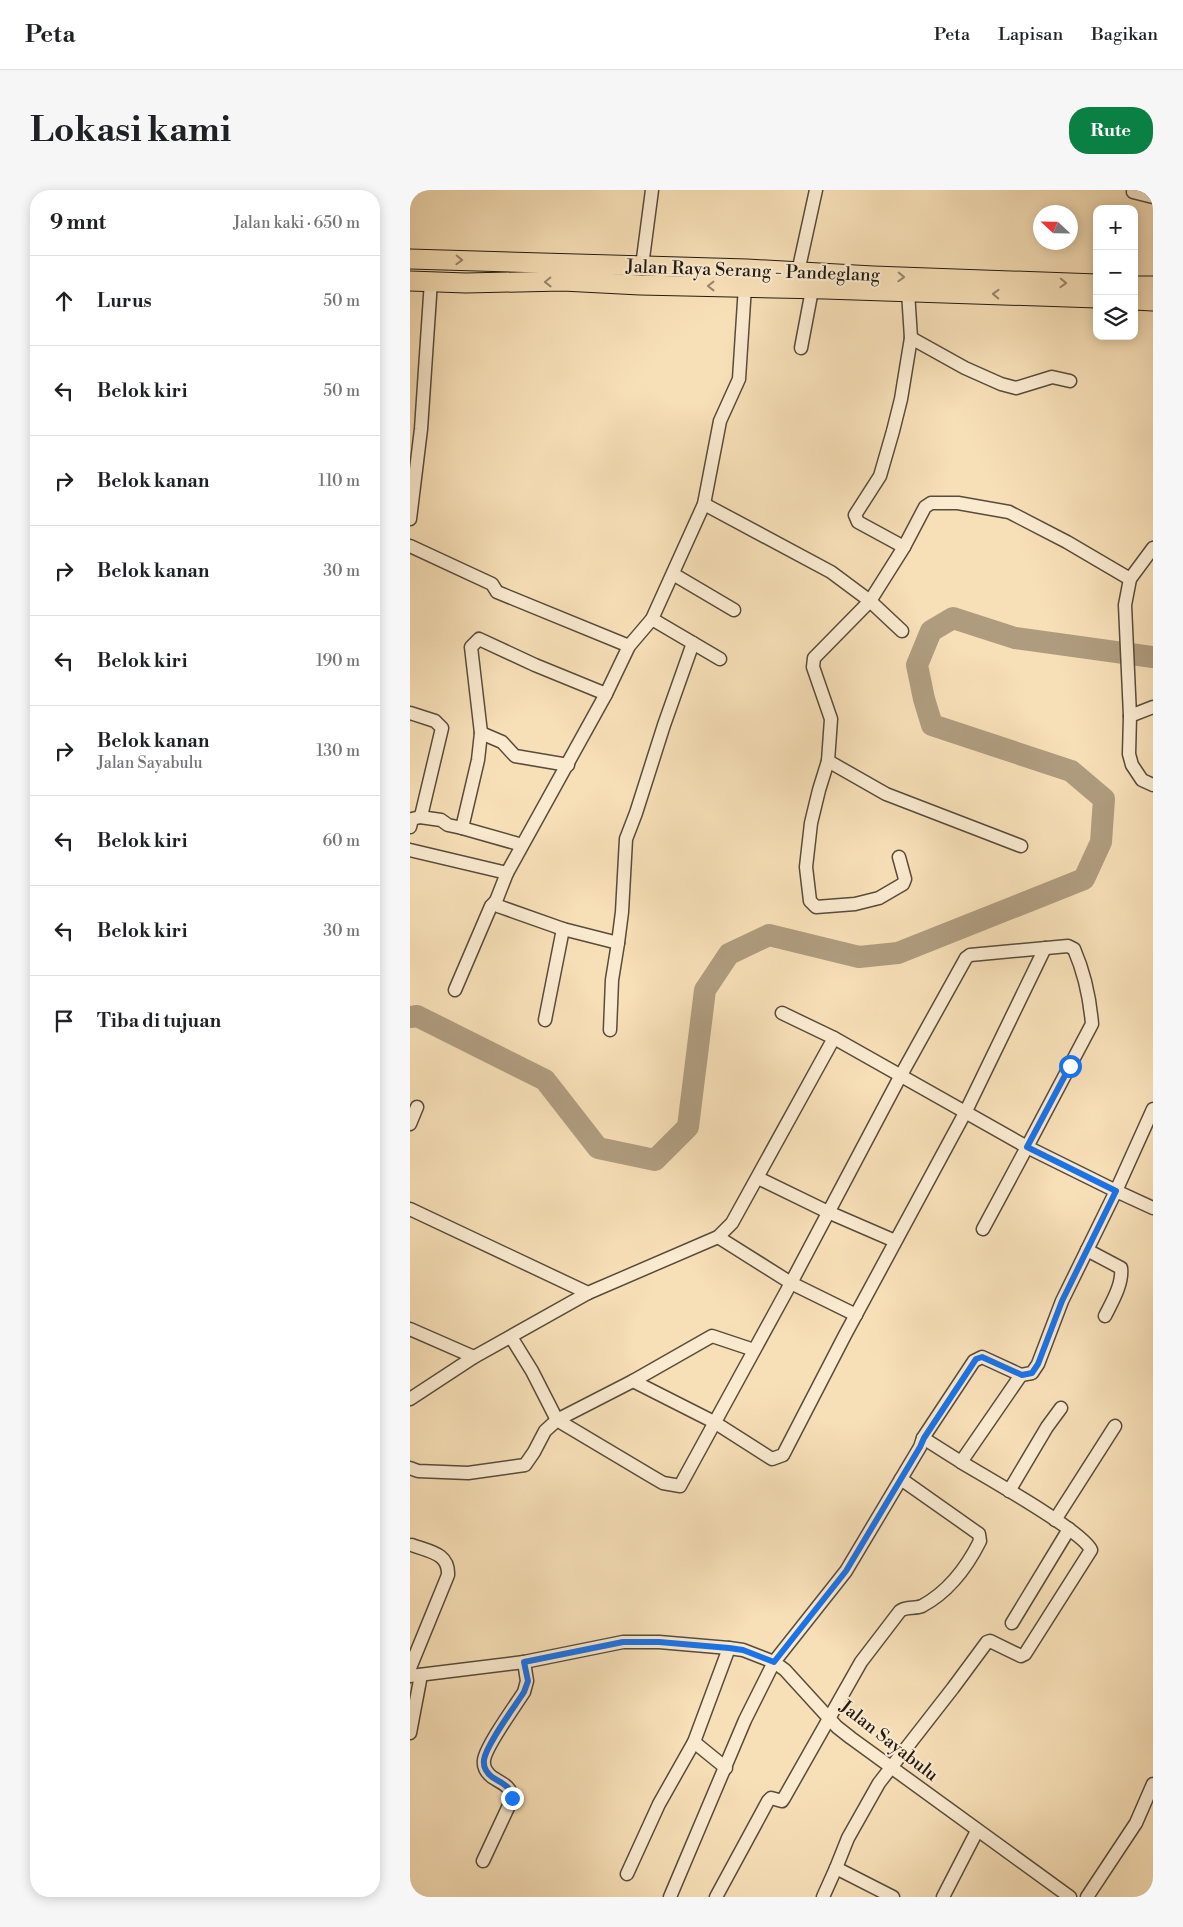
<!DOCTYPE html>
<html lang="id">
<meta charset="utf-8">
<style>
:root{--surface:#fff;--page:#f6f6f6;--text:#202124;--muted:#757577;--line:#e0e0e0;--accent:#0b8043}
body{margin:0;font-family:"Libre Bodoni",serif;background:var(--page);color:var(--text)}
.controls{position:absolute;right:15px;top:15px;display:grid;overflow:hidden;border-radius:10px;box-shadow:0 2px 12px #0003}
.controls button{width:45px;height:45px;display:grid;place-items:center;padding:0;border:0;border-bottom:1px solid var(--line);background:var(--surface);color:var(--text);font:25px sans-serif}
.compass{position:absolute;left:623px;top:15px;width:45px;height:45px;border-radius:50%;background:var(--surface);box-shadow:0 2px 12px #0003;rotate:292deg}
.stop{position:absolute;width:15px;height:15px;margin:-11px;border:4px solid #1a73e8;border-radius:50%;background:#fff}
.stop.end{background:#1a73e8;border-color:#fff;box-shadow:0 1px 5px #0008}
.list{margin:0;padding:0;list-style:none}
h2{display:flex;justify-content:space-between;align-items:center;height:65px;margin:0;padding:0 20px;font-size:21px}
h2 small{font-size:16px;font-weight:400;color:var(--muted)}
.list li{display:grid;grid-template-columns:32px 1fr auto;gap:15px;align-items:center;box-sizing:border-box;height:90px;padding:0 20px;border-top:1px solid var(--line)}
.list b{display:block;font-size:19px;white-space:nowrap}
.list p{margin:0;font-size:16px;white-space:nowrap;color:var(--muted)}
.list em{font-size:16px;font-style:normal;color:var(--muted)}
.icon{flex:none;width:28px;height:28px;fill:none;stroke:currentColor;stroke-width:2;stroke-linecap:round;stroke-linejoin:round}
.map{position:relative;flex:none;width:743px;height:1707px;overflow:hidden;border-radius:20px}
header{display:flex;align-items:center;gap:30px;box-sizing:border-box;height:70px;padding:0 25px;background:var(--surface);border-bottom:1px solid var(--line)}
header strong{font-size:24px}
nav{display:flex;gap:28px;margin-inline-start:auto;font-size:18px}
.intro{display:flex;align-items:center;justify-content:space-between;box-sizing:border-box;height:120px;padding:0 30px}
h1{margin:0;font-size:35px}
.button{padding:12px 22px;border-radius:20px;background:var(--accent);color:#fff;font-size:18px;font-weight:700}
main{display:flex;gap:30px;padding:0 30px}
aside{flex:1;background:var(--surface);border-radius:20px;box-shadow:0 2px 12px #0003}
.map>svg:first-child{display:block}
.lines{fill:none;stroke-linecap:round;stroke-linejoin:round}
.river{stroke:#af9c7f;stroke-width:22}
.minor-casing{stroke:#584c3b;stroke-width:15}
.highway-casing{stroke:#231b12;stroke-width:21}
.minor{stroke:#faead0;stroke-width:12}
.highway{stroke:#f7dfb7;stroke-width:19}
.oneway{stroke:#98876d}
.route{stroke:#1a73e8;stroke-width:6}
.labels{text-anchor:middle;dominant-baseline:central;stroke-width:4.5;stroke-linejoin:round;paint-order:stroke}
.street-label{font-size:18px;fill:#231b12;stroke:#faead0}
</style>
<header>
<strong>Peta</strong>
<nav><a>Peta</a><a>Lapisan</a><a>Bagikan</a></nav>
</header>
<div class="intro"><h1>Lokasi kami</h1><a class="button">Rute</a></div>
<main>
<aside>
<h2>9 mnt<small>Jalan kaki · 650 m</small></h2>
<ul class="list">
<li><svg class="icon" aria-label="ahead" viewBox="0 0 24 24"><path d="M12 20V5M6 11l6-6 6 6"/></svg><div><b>Lurus</b></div><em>50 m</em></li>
<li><svg class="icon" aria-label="left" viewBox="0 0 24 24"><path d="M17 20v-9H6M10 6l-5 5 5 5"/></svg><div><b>Belok kiri</b></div><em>50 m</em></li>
<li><svg class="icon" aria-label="right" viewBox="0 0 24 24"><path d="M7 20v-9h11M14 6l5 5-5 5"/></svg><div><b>Belok kanan</b></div><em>110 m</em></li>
<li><svg class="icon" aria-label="right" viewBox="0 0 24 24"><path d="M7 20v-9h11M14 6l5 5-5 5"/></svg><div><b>Belok kanan</b></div><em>30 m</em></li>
<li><svg class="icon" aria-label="left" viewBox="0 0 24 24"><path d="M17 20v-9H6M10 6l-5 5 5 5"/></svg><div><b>Belok kiri</b></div><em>190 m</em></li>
<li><svg class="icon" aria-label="right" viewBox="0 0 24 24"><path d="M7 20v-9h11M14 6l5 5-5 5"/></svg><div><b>Belok kanan</b><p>Jalan Sayabulu</p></div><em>130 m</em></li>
<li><svg class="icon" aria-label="left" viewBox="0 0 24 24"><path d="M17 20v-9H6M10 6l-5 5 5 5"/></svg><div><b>Belok kiri</b></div><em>60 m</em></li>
<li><svg class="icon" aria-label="left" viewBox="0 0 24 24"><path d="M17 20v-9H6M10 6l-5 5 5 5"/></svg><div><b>Belok kiri</b></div><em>30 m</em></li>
<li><svg class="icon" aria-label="arrive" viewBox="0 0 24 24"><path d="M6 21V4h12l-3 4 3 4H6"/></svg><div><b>Tiba di tujuan</b></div></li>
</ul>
</aside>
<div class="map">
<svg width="743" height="1707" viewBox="0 0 743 1707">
<rect width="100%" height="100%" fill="#f7dfb7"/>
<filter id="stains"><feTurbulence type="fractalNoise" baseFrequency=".004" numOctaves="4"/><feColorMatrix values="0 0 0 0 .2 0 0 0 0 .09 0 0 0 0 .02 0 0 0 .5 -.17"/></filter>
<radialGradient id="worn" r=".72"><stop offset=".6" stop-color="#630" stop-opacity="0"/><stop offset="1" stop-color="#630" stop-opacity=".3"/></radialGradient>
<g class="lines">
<path class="river" d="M0 827 7 826 135 890 188 958 245 970 278 937 295 800 319 764 359 745 449 767 488 763 674 689 691 652 694 609 661 581 522 535 514 509 507 475 521 441 543 428 605 448 743 467"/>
<g class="minor-casing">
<g id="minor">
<path d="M723 2 743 7"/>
<path d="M232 76 242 0"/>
<path d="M388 82 406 0"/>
<path d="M501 148 555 178 591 194 606 198 642 187 660 191"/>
<path d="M391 158 402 100"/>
<path d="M294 314 421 382 460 411 492 441"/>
<path d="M0 329 11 239 21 91"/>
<path d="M0 356 82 394 87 402 219 456"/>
<path d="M494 357 448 332 445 325 470 286 483 241 491 209 501 148 498 102"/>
<path d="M743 358 720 389 715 415 720 526 719 564 722 575 732 590 743 595"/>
<path d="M263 384 324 420"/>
<path d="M242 429 310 469"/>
<path d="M283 453 254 535 226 623 216 649 212 722 208 753 153 739 88 716 86 711 97 683 196 504 219 456 242 429 294 314 310 231 329 189 335 96"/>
<path d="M0 523 25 531 32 538 12 622 10 627 2 629 0 637"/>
<path d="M720 526 743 517"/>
<path d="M71 543 92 552 105 566 158 575"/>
<path d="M418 571 476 604 611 656"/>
<path d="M10 627 31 630 38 635 52 638 68 570 71 543 61 457 69 449 125 475 196 504"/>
<path d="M52 638 112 655"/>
<path d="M0 660 97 683"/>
<path d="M489 667 495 689 493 694 469 708 445 714 406 717 400 711 396 677 401 633 409 600 418 571 421 529 403 477 404 468 460 411 494 357 515 317 521 313H548L599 322 657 352 720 389"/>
<path d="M45 800 81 716 86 711"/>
<path d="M372 823 424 848 617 957 573 1039"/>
<path d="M135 830 153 739"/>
<path d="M200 840 202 790 208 753"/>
<path d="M0 934 7 917"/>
<path d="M348 988 418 1022 485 1051"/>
<path d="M0 1019 178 1103 308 1047 322 1033 424 848"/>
<path d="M308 1047 381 1093 446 1125"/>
<path d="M677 1060 711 1078C713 1094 702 1112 695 1126"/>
<path d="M0 1139 64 1167"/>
<path d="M101 1147 122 1181 147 1230"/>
<path d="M223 1191 304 1232 362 1269 373 1265 435 1145 556 921 635 758"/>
<path d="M0 1209 64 1167 178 1103"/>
<path d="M147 1230 241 1286 253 1293 270 1296 381 1093 491 885 556 768 560 765 658 756 664 759C674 782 680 810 682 834L617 957 706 1001 743 919"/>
<path d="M513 1248 551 1272 611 1185"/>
<path d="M0 1278 8 1281 58 1283 115 1275 124 1262 135 1241 147 1230 223 1191 302 1146 344 1160"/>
<path d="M599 1301 637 1237 651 1218"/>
<path d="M645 1330 705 1236"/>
<path d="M602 1433 659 1339"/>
<path d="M0 1478 38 1385C39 1363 20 1362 2 1355"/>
<path d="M0 1486 114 1472 213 1452H249L319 1458 333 1460 364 1472 375 1480 427 1537 441 1548 660 1707"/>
<path d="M0 1543 11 1485"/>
<path d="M284 1552 316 1578"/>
<path d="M73 1671 102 1609C102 1596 91 1593 82 1587 77 1583 73 1577 74 1570 76 1556 105 1516 114 1502L117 1491 114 1472"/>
<path d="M217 1684 249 1614 284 1552 319 1458"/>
<path d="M260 1707 335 1530 364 1472 436 1381 510 1257 513 1248 564 1171 572 1167 611 1185 622 1183 628 1174 652 1111 706 1001 743 1018"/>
<path d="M306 1707 358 1611 361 1608 372 1611 374 1608 451 1472 490 1421C496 1416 505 1419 512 1416 538 1402 557 1377 570 1351L569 1344 491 1289"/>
<path d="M413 1707 426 1678"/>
<path d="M483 1707 426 1678 438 1648 469 1593 543 1498 577 1452 580 1451 611 1466 615 1464 681 1360C673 1341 574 1286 551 1272"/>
<path d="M533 1707 567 1641"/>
<path d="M677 1707 726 1633 743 1594"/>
</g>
</g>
<g class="highway-casing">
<g id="highway">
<path d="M0 69 337 79 463 86 687 94"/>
<path d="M0 91 56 93 153 91 230 95 415 99 687 108"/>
<path d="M724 96H743"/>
<path d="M724 110 743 111"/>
</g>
</g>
<use href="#minor" class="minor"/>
<use href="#highway" class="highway"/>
</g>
<defs><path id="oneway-chevron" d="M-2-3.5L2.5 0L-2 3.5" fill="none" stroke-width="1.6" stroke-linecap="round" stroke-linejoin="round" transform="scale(1.25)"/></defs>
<g class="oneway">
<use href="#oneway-chevron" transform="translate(49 70) rotate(2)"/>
<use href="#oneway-chevron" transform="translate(491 87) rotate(2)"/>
<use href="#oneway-chevron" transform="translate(138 92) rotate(179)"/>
<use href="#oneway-chevron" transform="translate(653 93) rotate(2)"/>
<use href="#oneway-chevron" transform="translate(301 96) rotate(-180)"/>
<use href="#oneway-chevron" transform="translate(586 104) rotate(-178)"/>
</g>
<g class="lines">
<path class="route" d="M102 1608C102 1596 91 1593 82 1587 77 1583 73 1577 74 1570 76 1555 105 1516 114 1502L118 1491 114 1472 213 1452H249L319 1458 333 1460 364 1472 436 1381 510 1257 514 1248 566 1169 572 1167 612 1185 622 1183 628 1174 652 1111 706 1001 617 957 660 876"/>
</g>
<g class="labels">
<g class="street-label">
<text transform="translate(343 81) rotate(2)">Jalan Raya Serang - Pandeglang</text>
<text transform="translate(479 1551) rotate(38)">Jalan Sayabulu</text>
</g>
</g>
<rect width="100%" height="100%" filter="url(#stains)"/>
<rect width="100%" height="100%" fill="url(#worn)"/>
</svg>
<div class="controls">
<button>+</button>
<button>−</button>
<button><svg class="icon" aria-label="layers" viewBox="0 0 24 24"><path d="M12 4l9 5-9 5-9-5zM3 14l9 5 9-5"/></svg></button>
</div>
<svg class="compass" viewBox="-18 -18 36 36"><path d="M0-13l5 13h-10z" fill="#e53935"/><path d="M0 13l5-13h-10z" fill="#757577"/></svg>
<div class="stop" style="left:660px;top:876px"></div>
<div class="stop end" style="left:102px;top:1608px"></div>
</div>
</main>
